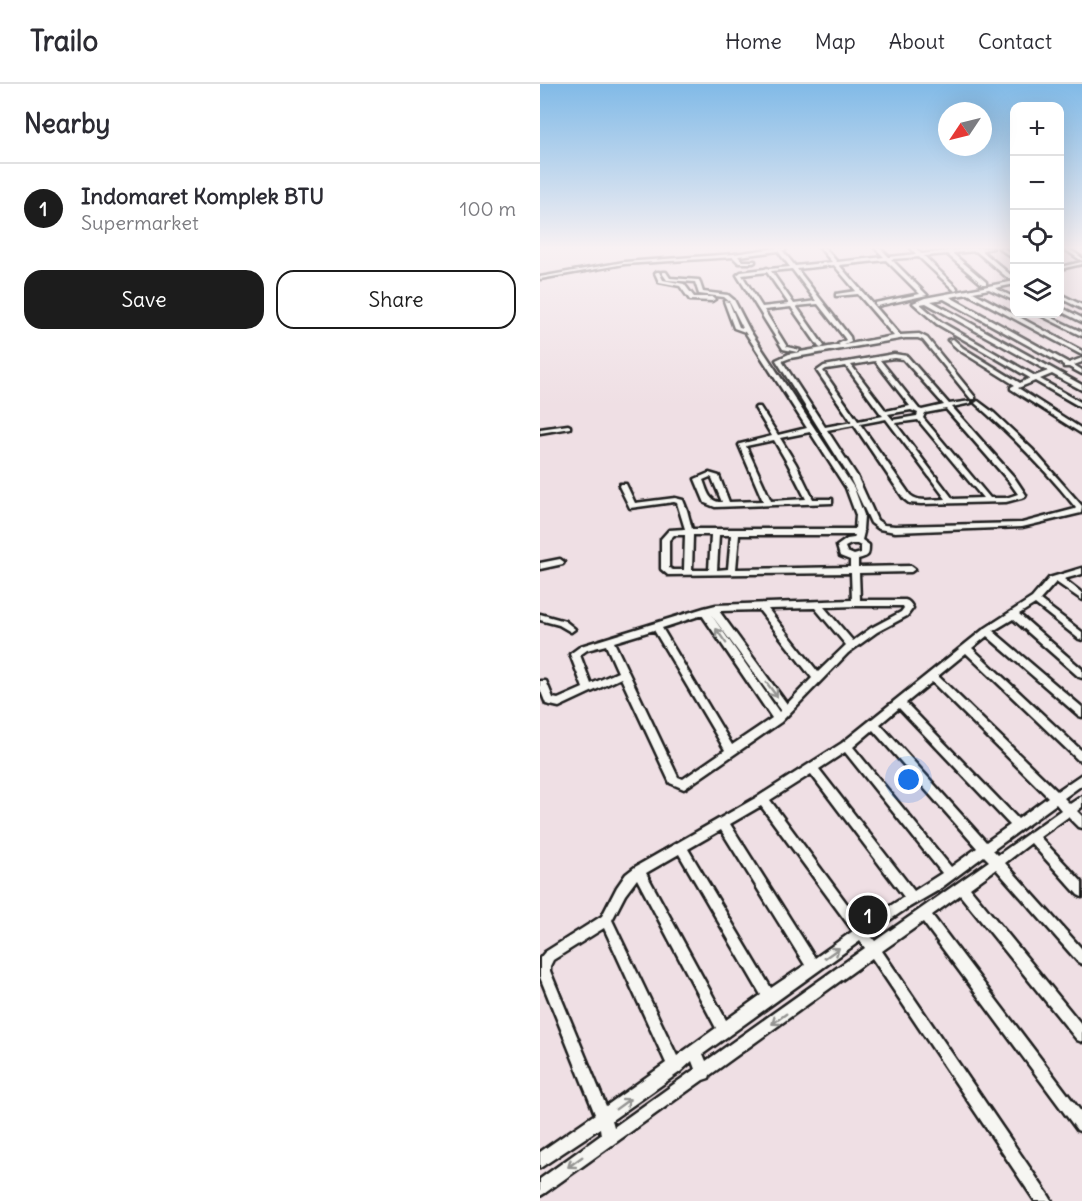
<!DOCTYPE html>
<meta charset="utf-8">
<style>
:root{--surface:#fff;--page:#f2f2f3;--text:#2b2b33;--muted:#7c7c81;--line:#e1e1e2;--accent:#1c1c1c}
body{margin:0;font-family:Delius,sans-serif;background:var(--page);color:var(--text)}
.controls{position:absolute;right:18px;top:18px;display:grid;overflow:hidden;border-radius:12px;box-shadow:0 6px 24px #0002}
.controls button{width:54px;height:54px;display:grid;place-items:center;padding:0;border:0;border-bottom:2px solid var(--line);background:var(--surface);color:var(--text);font:30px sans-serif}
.compass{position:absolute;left:398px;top:18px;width:54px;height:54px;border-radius:50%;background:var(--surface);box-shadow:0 6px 24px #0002;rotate:235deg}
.you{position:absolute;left:369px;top:696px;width:21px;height:21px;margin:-15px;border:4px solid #fff;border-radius:50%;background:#1a73e8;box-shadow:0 0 0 9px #1a73e833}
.badge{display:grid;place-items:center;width:39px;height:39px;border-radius:50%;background:var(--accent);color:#fff;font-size:20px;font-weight:700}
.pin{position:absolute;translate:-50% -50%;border:3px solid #fff;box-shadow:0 2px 6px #0006}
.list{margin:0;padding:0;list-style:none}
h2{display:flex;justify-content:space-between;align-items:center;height:78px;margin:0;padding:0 24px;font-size:26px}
h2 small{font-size:20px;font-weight:400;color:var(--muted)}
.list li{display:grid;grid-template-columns:39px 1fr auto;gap:18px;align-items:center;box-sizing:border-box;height:90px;padding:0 24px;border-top:2px solid var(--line)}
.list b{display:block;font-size:22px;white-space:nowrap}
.list p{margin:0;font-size:20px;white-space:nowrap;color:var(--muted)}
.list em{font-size:20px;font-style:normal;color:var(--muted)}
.actions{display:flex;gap:12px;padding:18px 24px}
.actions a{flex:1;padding:14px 0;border:2px solid var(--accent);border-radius:18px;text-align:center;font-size:21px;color:var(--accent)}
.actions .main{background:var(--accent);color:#fff}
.icon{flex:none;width:33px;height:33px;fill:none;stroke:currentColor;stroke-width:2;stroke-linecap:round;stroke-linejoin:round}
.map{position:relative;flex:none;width:542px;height:1117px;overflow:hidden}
header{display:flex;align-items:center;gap:36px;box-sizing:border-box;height:84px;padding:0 30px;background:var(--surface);border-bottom:2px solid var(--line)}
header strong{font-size:28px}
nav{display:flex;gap:33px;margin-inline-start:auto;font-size:21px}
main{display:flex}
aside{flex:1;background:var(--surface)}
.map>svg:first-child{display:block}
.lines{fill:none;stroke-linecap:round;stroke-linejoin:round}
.minor-casing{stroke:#1c1c1c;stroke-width:5}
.minor{fill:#f6f6f2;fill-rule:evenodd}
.oneway{stroke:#949492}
</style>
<header>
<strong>Trailo</strong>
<nav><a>Home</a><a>Map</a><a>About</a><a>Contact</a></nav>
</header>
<main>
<aside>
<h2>Nearby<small></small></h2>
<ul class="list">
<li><span class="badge">1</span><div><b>Indomaret Komplek BTU</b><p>Supermarket</p></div><em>100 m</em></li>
</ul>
<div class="actions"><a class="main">Save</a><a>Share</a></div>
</aside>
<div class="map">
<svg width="542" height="1117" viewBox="0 0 542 1117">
<rect width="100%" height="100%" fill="#efdfe4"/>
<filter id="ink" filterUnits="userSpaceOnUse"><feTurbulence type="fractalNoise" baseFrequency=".0167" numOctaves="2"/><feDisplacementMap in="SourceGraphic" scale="12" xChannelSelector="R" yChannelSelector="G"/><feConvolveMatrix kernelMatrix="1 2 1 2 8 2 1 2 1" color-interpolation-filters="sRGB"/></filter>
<g filter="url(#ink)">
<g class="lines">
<g class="minor-casing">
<g id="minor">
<path d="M236 164H245V166H242L255 182 292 178 280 164H285L297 178 344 173 335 164H340L349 173 376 170 371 164H376L381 170 435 164H453L441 166 473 193V195H469L436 167 412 169 446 198V200H442L407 170 384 172 417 204V206L415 207 379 173 351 175 387 211 337 222 335 221V219L380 210 346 176 299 181 360 251 379 250 387 254 435 313V315H431L383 256 378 254H365L250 274 242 277 285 343 312 338 277 287 284 282 354 270 367 272 409 320 431 317V319L412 323 474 393 486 411 485 413 466 418 381 420 369 419 364 415 314 341 287 346 317 392 337 436 344 441 355 442 482 439 535 425 536 424C506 386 472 352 436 320L435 319 438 317 454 329 492 365 542 422 541 429 482 443 355 448 339 445 331 439 309 392 236 276 249 270 300 261 298 260 306 256 304 253 278 220 256 222 284 262 281 264 279 263 251 223 224 226 247 263 260 266 257 268 243 265 197 191 201 188 225 185 227 184 229 185 250 183 238 167 198 172 202 177H215V178L213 179H199L193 173 84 180 0 195V193L84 178 194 170ZM294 181 316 207 296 210V212L318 210 354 252 304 261 311 258 310 253 257 185ZM252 185 276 217 254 220 231 187ZM227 188 249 220 222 223 202 191ZM354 274 363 275 404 321 382 326 379 325 340 276ZM335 277 370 322 346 327 311 281ZM306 282 341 330 343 332 318 337 283 287 286 285ZM406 325 468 396 478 410 466 414H450L383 334 385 329ZM371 326 378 329 377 332 353 336 348 330ZM346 335 406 415C394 415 379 419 370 411L320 340ZM378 336 443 414 413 415 355 339Z"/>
<path d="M459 164H464L475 172V176Z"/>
<path d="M523 164H528L542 174V177Z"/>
<path d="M542 178V180L520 185V183Z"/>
<path d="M117 188H119L123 196 144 200 154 213H172L175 215 172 217 150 216 140 202 119 198 115 189Z"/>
<path d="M122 188H126L130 194 159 196 163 208 188 211 194 216 210 247 314 404 324 431 323 446 324 448 322 456 329 461C329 472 329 472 318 475V483L371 482 375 485 371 488 319 489 320 516H365C369 517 371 520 373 524L367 532 337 548 308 569 241 638 144 705 130 699 81 594 19 623 6 620 0 605V597H6L13 614 18 615 43 604 30 570 41 562 164 524 176 521 312 516 311 489 128 491 121 485V455L129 446 145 445 137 419 134 418 90 424 79 402 80 400H86L95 419 135 414 143 416 147 426 152 445H315L316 431 306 404 270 348 240 354 256 380 273 415H292V419L175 423 165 419 155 395 169 389 179 392 189 418 223 417 199 361 200 360 232 352 215 324 216 323H220L238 351 267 344 205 248 194 244 184 217 189 218 199 243 203 244 190 218 184 213 159 210 155 198 127 196 122 189ZM234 356 248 380 266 415 231 417 206 362ZM170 393 172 394 182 418C169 419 167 406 163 396ZM134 451H145L144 486H133L129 484V456ZM153 451H171L169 486H152ZM179 451H191L188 485 177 486ZM199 451H315L314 454 307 455 297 462 300 472 310 476V483L196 485ZM311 460H317L321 462V469L314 471 307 468 305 463ZM316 522H363L364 524 361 528 331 544 313 557 284 523ZM275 524 306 561 278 588 228 525ZM219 526 272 594 247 620 179 527ZM170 529 241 626 239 628ZM162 531 232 634 192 661 122 544ZM114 546 185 666 143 695 138 693 74 558ZM66 561 78 588 51 600 40 571 47 566Z"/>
<path d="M475 197V200L455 204 475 214V217L449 205 433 208 542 267V271L428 210 410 213 529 279 542 274V278L534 281 542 286V290L529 283H524V281L404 215 391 217 542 301V306L512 290 500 295 542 319V324L495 297 478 304 542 345V350L471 305V303L475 301 419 266 408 256 413 255 423 264 480 299 490 294 397 240 373 219 385 214ZM386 219 508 287 495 292 401 238 380 220Z"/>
<path d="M520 210 542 221V225L520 214Z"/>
<path d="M520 223 542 234V238L520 227Z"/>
<path d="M498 230H504L542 248V252Z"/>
<path d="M28 341 30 342V344L0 349V345Z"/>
<path d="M20 475 24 478 23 480 0 485V479Z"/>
<path d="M542 484V490L524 495 542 509V516L516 498 500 516 542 548V556L539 555 495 520 479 530 542 585V594L539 593 473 535 453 547 542 623V633L539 632 447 552 432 564 542 667V677L538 676 426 569 398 592 517 707 542 690V701L524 714 530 720 542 712V723L537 727 542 732V744L538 743 528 733 500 753 542 798V813L538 811 491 759 465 779 542 865V880L538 878 456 785 430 804 542 941V958L537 956 420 811 392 831 542 1029V1048L537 1046 383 838 342 867 509 1112 512 1117H495L332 874 170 991 169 994 163 996 5 1109 0 1112V1095L61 1051 60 1044 0 1084V1068L55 1030 0 893V874L5 868 62 832 77 803 86 790 95 783 219 712 302 659 444 545 492 514 509 494ZM392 598 508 713 478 735 366 619ZM359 624 470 741 446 758 340 640ZM333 646 437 764 411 783 313 663ZM305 668 402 789 374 807 279 685ZM271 690 364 813 322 840 230 716ZM516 720 521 726 458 771 453 766ZM221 722 313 847 275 874 190 740ZM181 746 265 881 231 904 148 765ZM139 770 221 911 186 936 106 789ZM444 772 449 777 335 857 329 850 366 825 397 807ZM97 795 176 944 137 972 72 836 85 811ZM64 844 126 979 66 1022 10 887V882L13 876ZM320 857 325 864 166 977 163 970ZM152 977 155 985 74 1043 72 1036 140 988Z"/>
<path d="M0 530 25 537 35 545 31 548 19 541 0 536Z"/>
</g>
</g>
<use href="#minor" class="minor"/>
</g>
<defs><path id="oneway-shaft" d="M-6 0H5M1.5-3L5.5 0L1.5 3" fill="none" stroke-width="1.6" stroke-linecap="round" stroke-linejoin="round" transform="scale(1.5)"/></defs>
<g class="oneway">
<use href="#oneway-shaft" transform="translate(181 552) rotate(-125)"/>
<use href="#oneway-shaft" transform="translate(232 606) rotate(54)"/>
<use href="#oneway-shaft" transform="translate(292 869) rotate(-35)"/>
<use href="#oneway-shaft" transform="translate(239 935) rotate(144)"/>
<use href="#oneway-shaft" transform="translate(83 1020) rotate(-36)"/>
<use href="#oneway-shaft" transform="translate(35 1078) rotate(144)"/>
</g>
</g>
<linearGradient id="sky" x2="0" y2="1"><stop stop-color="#81bae7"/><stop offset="0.51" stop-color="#f8f1f3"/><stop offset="1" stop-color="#f8f1f3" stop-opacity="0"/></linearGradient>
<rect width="542" height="321" fill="url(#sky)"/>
</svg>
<div class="controls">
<button>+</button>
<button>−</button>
<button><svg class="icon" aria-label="locate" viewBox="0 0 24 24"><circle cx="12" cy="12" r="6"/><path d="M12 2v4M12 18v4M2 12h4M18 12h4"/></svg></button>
<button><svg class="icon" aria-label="layers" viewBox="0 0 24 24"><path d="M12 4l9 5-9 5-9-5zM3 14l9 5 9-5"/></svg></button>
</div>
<svg class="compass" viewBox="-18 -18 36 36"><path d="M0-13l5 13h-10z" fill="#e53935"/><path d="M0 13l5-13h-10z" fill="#7c7c81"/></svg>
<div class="you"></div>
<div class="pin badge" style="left:328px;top:831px">1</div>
</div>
</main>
